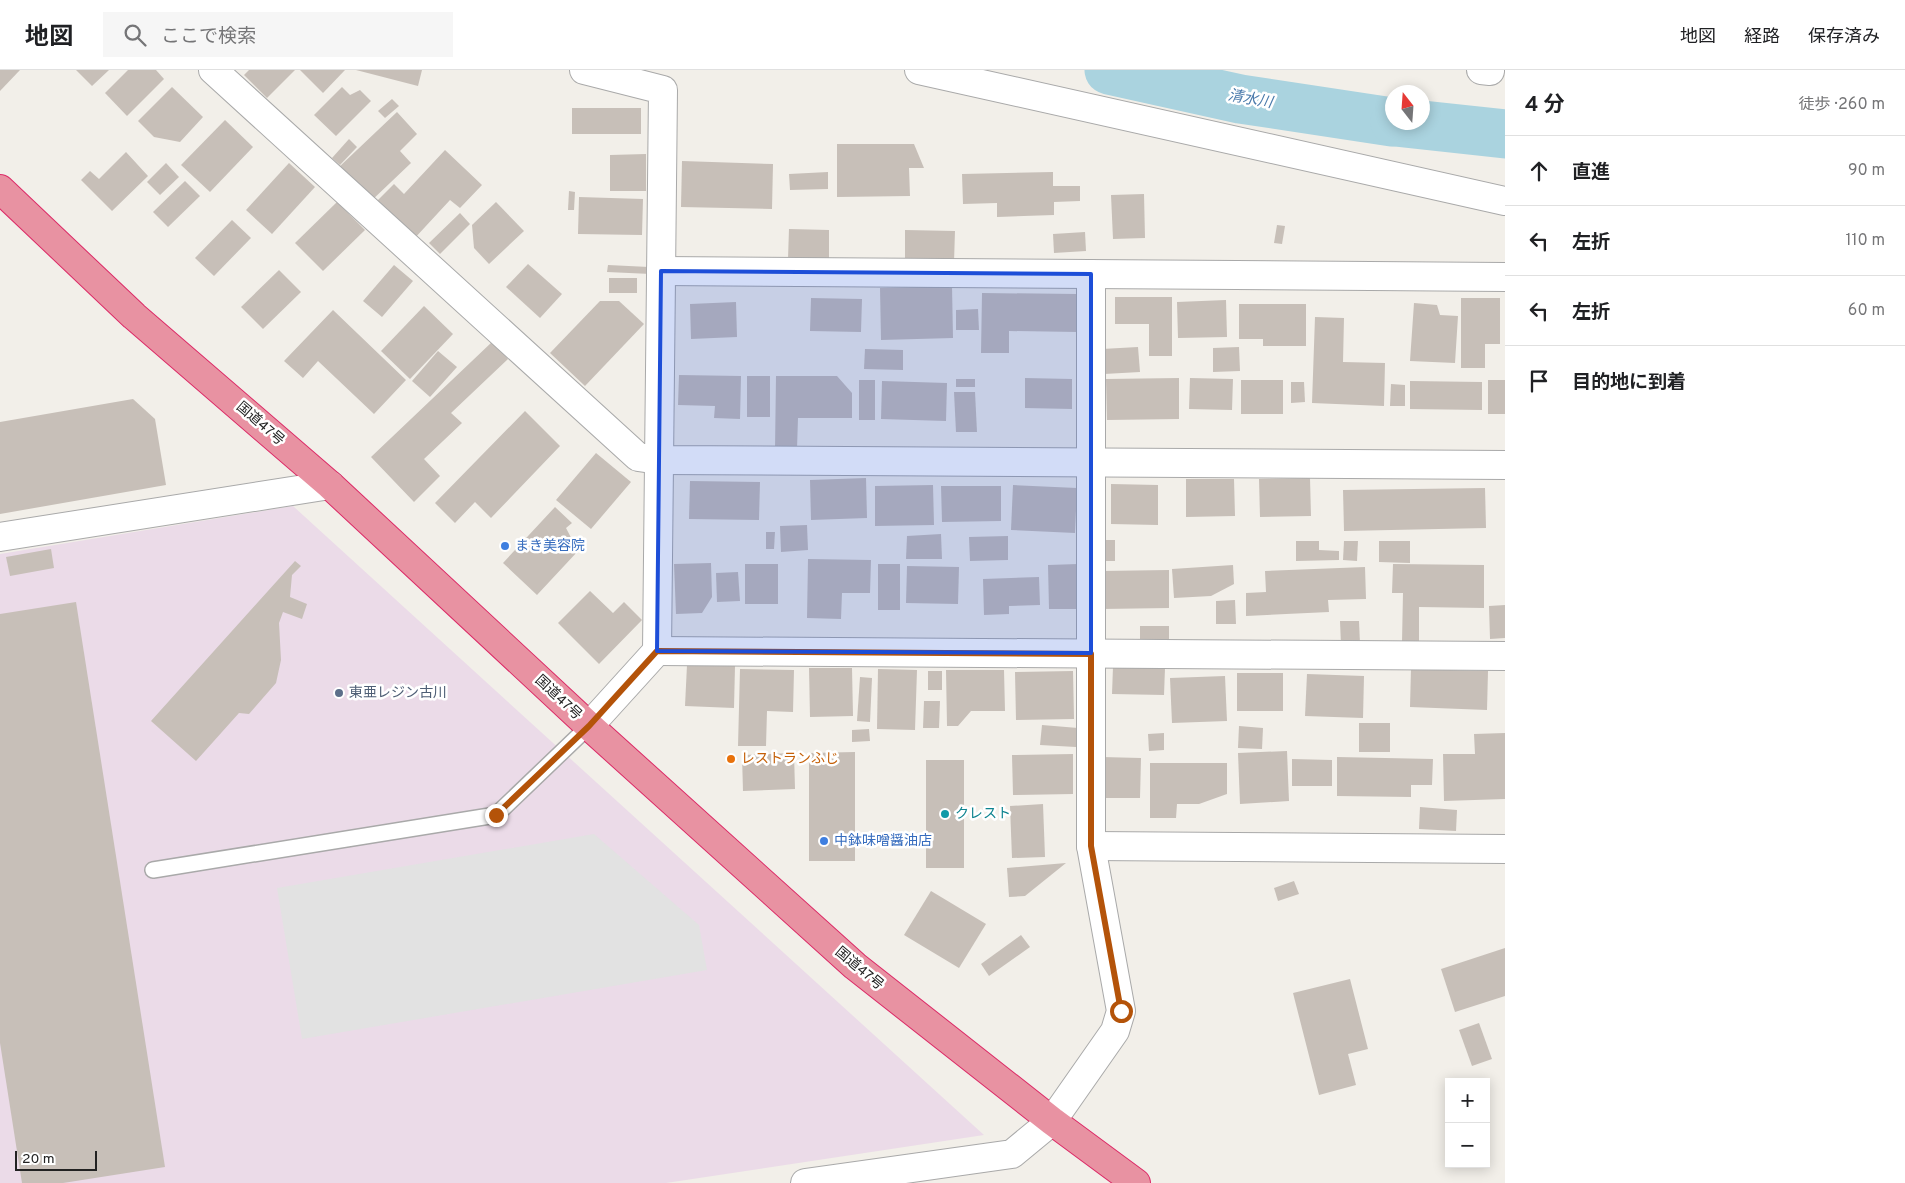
<!DOCTYPE html>
<html lang="ja">
<meta charset="utf-8">
<style>
:root{--surface:#fff;--page:#f6f6f6;--text:#202124;--muted:#757577;--line:#e0e0e0}
body{margin:0;font-family:Overpass,"Noto Sans JP",sans-serif;background:var(--page);color:var(--text)}
.controls{position:absolute;right:15px;bottom:15px;display:grid;overflow:hidden;border-radius:0px;box-shadow:0 2px 12px #0003}
.controls button{width:45px;height:45px;display:grid;place-items:center;padding:0;border:0;border-bottom:1px solid var(--line);background:var(--surface);color:var(--text);font:25px sans-serif}
.compass{position:absolute;left:1385px;top:15px;width:45px;height:45px;border-radius:50%;background:var(--surface);box-shadow:0 2px 12px #0003;rotate:343deg}
.scale{position:absolute;left:15px;bottom:12px;width:82px;box-sizing:border-box;padding-left:5px;border:2px solid #222;border-top:0;font-size:14px;line-height:18px;white-space:nowrap;color:#222;-webkit-text-stroke:4px #fff;paint-order:stroke}
.stop{position:absolute;width:15px;height:15px;margin:-11px;border:4px solid #b45309;border-radius:50%;background:#fff}
.stop.end{background:#b45309;border-color:#fff;box-shadow:0 1px 5px #0008}
.list{margin:0;padding:0;list-style:none}
h2{display:flex;justify-content:space-between;align-items:center;height:65px;margin:0;padding:0 20px;font-size:21px}
h2 small{font-size:16px;font-weight:400;color:var(--muted)}
.list li{display:grid;grid-template-columns:32px 1fr auto;gap:15px;align-items:center;box-sizing:border-box;height:70px;padding:0 20px;border-top:1px solid var(--line)}
.list b{display:block;font-size:19px;white-space:nowrap}
.list em{font-size:16px;font-style:normal;color:var(--muted)}
.icon{flex:none;width:28px;height:28px;fill:none;stroke:currentColor;stroke-width:2;stroke-linecap:round;stroke-linejoin:round}
.map{position:relative;flex:none;width:1505px;height:1113px;overflow:hidden}
header{display:flex;align-items:center;gap:30px;box-sizing:border-box;height:70px;padding:0 25px;background:var(--surface);border-bottom:1px solid var(--line)}
header strong{font-size:24px}
nav{display:flex;gap:28px;margin-inline-start:auto;font-size:18px}
.search{width:350px;height:45px;background:var(--page);display:flex;align-items:center;gap:12px;box-sizing:border-box;padding:0 18px;border-radius:0px;color:var(--muted);font-size:19px}
main{display:flex}
aside{flex:1;background:var(--surface)}
.map>svg:first-child{display:block}
.industrial{fill:#ebdbe8}
.parking{fill:#e2e2e2}
.lines{fill:none;stroke-linecap:round;stroke-linejoin:round}
.river{stroke:#aad3df;stroke-width:49}
.building{fill:#c7bfb8}
.lane-casing{stroke:#a9a9a9;stroke-width:18}
.street-casing{stroke:#a9a9a9;stroke-width:30}
.highway-casing{stroke:#dc2a67;stroke-width:30}
.lane{stroke:#fff;stroke-width:15}
.street{stroke:#fff;stroke-width:28}
.highway{stroke:#e892a2;stroke-width:28}
.route{stroke:#b45309;stroke-width:6}
.marked{fill:#1d4ed8;fill-opacity:0.2;stroke:#1d4ed8;stroke-width:4;stroke-linejoin:round}
.shop-dot{fill:#3f7fe0;stroke:#fff;stroke-width:2}
.service-dot{fill:#5c6f8a;stroke:#fff;stroke-width:2}
.food-dot{fill:#e8710a;stroke:#fff;stroke-width:2}
.culture-dot{fill:#0f9aa8;stroke:#fff;stroke-width:2}
.labels{text-anchor:middle;dominant-baseline:central;stroke-width:5;stroke-linejoin:round;paint-order:stroke}
.street-label{font-size:14px;fill:#222;stroke:#fff}
.shop-label{font-size:14px;fill:#366cbe;stroke:#fff;text-anchor:start}
.service-label{font-size:14px;fill:#4e5e75;stroke:#fff;text-anchor:start}
.food-label{font-size:14px;fill:#c56008;stroke:#fff;text-anchor:start}
.culture-label{font-size:14px;fill:#0d838f;stroke:#fff;text-anchor:start}
.water-label{font-size:15px;font-style:italic;fill:#4a7aab;stroke:#fff}
</style>
<header>
<strong>地図</strong>
<div class="search"><svg class="icon" aria-label="search" viewBox="0 0 24 24"><circle cx="10" cy="10" r="6"/><path d="M15 15l6 6"/></svg>ここで検索</div>
<nav><a>地図</a><a>経路</a><a>保存済み</a></nav>
</header>
<main>
<div class="map">
<svg width="1505" height="1113" viewBox="0 0 1505 1113">
<rect width="100%" height="100%" fill="#f2efe9"/>
<path class="industrial" d="M293 436 563 682 984 1065 666 1113H0V484Z"/>
<path class="parking" d="M594 764 699 855 707 900 302 969 277 818Z"/>
<g class="lines">
<g class="river">
<path d="M1109 0 1240 29 1392 52"/>
<path d="M1395 52 1505 64"/>
</g>
</g>
<g class="building">
<path d="M0 0H20L0 21Z"/>
<path d="M76 0H109L92 16Z"/>
<path d="M128 0H156L164 9 127 46 105 23Z"/>
<path d="M249 0H295L267 28 244 5Z"/>
<path d="M300 0H345L323 23Z"/>
<path d="M356 0H422L418 16Z"/>
<path d="M172 17 203 47 180 72 154 67 138 51Z"/>
<path d="M342 17 350 25 360 20 371 31 336 66 314 45Z"/>
<path d="M392 29 399 36 385 48 378 41Z"/>
<rect x="572" y="38" width="69" height="26"/>
<path d="M397 42 417 64 400 81 411 93 370 132 338 98Z"/>
<path d="M225 50 253 77 210 122 181 95Z"/>
<path d="M349 69 357 77 340 95 332 88Z"/>
<path d="M837 74H914L924 98H909L910 126 837 127Z"/>
<path d="M445 80 482 115 460 138 450 130 413 170 374 134 394 114 404 124Z"/>
<path d="M126 82 148 106 112 141 81 110 90 101 99 109Z"/>
<path d="M646 84V121H610V85Z"/>
<path d="M682 91 773 94 772 139 681 137Z"/>
<path d="M166 93 179 107 160 125 147 112Z"/>
<path d="M289 93 315 117 272 164 246 140Z"/>
<path d="M828 102V119L790 120 789 104Z"/>
<path d="M1053 102V116H1080V131L1054 132V145L997 147V133L963 134 962 104Z"/>
<path d="M185 111 200 126 168 157 153 142Z"/>
<path d="M569 121 575 122 574 140H568Z"/>
<path d="M1144 124 1145 168 1113 169 1111 125Z"/>
<path d="M579 127 643 129 642 165 578 164Z"/>
<path d="M337 132 365 160 323 201 295 173Z"/>
<path d="M496 132 524 161 489 194 474 178 472 155Z"/>
<path d="M460 143 470 154 440 184 429 173Z"/>
<path d="M232 150 251 168 214 206 195 188Z"/>
<path d="M1277 155 1285 156 1282 174 1274 173Z"/>
<path d="M789 159 829 160V190L788 189Z"/>
<path d="M905 160 955 161 954 192H905Z"/>
<path d="M1085 162 1086 181 1054 183 1053 164Z"/>
<path d="M528 194 562 224 540 248 506 217Z"/>
<path d="M394 195 413 211 382 247 363 231Z"/>
<path d="M608 195 649 197 651 204 607 202Z"/>
<path d="M279 200 301 222 263 259 241 237Z"/>
<rect x="609" y="208" width="28" height="15"/>
<path d="M952 216 953 268 881 270 880 218Z"/>
<path d="M982 223 1077 224V262L1009 261V283H981Z"/>
<path d="M1115 227H1172V286H1149V254H1115Z"/>
<path d="M811 228 862 229 861 262 810 261Z"/>
<path d="M1461 228H1500V274H1485V298H1461Z"/>
<path d="M1226 230 1227 267 1178 268 1177 232Z"/>
<path d="M600 231H619L644 254 585 316 550 283Z"/>
<path d="M736 232 737 267 691 269 690 234Z"/>
<path d="M1414 233 1437 235 1440 245 1458 246 1455 293 1410 291Z"/>
<path d="M1239 234H1306V276H1263V269H1239Z"/>
<path d="M424 236 453 264 410 309 381 281Z"/>
<path d="M978 239 979 260H956V240Z"/>
<path d="M333 240 406 310 374 344 318 291 303 308 284 291Z"/>
<path d="M1315 247 1344 248 1343 292 1385 293 1384 336 1312 333Z"/>
<path d="M492 272 508 289 451 343 462 353 424 389 440 406 414 432 371 387Z"/>
<path d="M1138 277 1140 302 1104 304 1102 279Z"/>
<path d="M1239 277 1240 301 1213 302V278Z"/>
<path d="M865 279 903 280V300L864 299Z"/>
<path d="M438 281 457 297 430 327 412 311Z"/>
<path d="M679 305 741 306 740 349 714 348 715 336 678 335Z"/>
<rect x="747" y="306" width="23" height="41"/>
<path d="M776 306H837L852 323V348H798L797 379H775Z"/>
<path d="M1025 308 1072 309V339L1025 338Z"/>
<path d="M1179 308V349L1107 350 1106 309Z"/>
<path d="M1190 308 1233 309 1232 340 1189 339Z"/>
<rect x="956" y="309" width="19" height="8"/>
<rect x="859" y="310" width="16" height="40"/>
<rect x="1241" y="310" width="42" height="34"/>
<rect x="1488" y="310" width="17" height="34"/>
<path d="M882 311 947 313 946 351 881 349Z"/>
<path d="M1410 311 1482 312V340L1410 339Z"/>
<path d="M1291 312H1304L1305 332 1291 333Z"/>
<path d="M1391 314 1405 315V336H1390Z"/>
<path d="M954 322H975L977 362H956Z"/>
<path d="M133 329 155 349 166 415 0 444V352Z"/>
<path d="M525 341 560 376 491 448 475 432 455 453 435 433Z"/>
<path d="M596 383 631 412 591 459 556 430Z"/>
<path d="M866 408 867 448 811 450 810 410Z"/>
<path d="M1310 408 1311 446 1260 447 1259 409Z"/>
<path d="M1186 409H1234L1235 446 1186 447Z"/>
<path d="M690 411 760 412 759 450 689 449Z"/>
<path d="M1111 414 1158 415V455L1111 454Z"/>
<path d="M933 415 934 455 875 456V416Z"/>
<path d="M1013 415 1077 418 1075 463 1011 460Z"/>
<path d="M941 416H1001V451L942 452Z"/>
<path d="M1485 418 1486 458 1344 461 1343 420Z"/>
<path d="M555 437 572 453 566 458 578 481 537 525 503 493Z"/>
<path d="M807 455 808 480 781 482 780 456Z"/>
<path d="M766 462H775L774 479H766Z"/>
<path d="M941 464 942 489H906L907 466Z"/>
<path d="M1008 466V490L970 491 969 467Z"/>
<rect x="1103" y="470" width="12" height="21"/>
<path d="M1296 471H1319V480L1339 481V490L1296 491Z"/>
<path d="M1344 471H1358L1357 491 1343 490Z"/>
<path d="M1379 471H1410V493L1379 492Z"/>
<path d="M51 479 54 498 10 506 6 487Z"/>
<path d="M808 489 871 490 870 523H842L841 549 807 548Z"/>
<path d="M295 491 301 496 292 505 290 527 307 534 302 549 283 542 279 553 281 590 276 613 249 644 239 643 196 691 151 651Z"/>
<path d="M711 493 712 527 702 543 676 544 674 494Z"/>
<rect x="745" y="494" width="33" height="40"/>
<rect x="878" y="494" width="22" height="46"/>
<path d="M1078 494 1079 539H1049L1048 495Z"/>
<path d="M1393 494 1484 495V538L1419 537V572H1402L1403 523H1392Z"/>
<path d="M1233 495 1234 514 1211 526 1174 528 1172 499Z"/>
<path d="M907 496 959 497 958 534 906 533Z"/>
<path d="M1365 497 1366 529 1328 530 1329 542 1246 546V523L1266 522 1265 501Z"/>
<path d="M1169 500V538L1102 539 1101 501Z"/>
<path d="M738 502 740 531 717 532 716 503Z"/>
<path d="M1039 507 1040 535 1009 536V544L984 545 983 509Z"/>
<path d="M590 521 613 543 624 532 642 550 599 594 558 553Z"/>
<path d="M1235 530 1236 554H1216V531Z"/>
<path d="M76 532 165 1097 63 1113H22L0 973V544Z"/>
<path d="M1505 535V568L1490 569 1489 536Z"/>
<path d="M1340 551H1359L1360 574 1341 575Z"/>
<path d="M1140 556H1169V572L1140 571Z"/>
<path d="M687 595 735 596 734 638 685 636Z"/>
<path d="M1113 597 1165 598 1164 625 1112 624Z"/>
<path d="M809 598H852L853 646 810 647Z"/>
<path d="M740 599 794 600 793 642 767 641 766 676H738Z"/>
<path d="M878 599 917 600 915 660 877 659Z"/>
<path d="M1411 599 1488 601 1487 640 1410 637Z"/>
<path d="M946 600H1004L1005 641H971L958 656H947Z"/>
<rect x="928" y="601" width="14" height="19"/>
<path d="M1073 601 1074 649 1016 650 1015 602Z"/>
<rect x="1237" y="603" width="46" height="38"/>
<path d="M1307 604 1364 606 1363 648 1305 646Z"/>
<path d="M1225 606 1227 651 1172 653 1170 608Z"/>
<path d="M860 607 872 608 870 652 857 651Z"/>
<path d="M924 631H940L939 658H923Z"/>
<rect x="1359" y="653" width="31" height="29"/>
<path d="M1042 655 1078 658 1076 677 1040 675Z"/>
<path d="M1239 656 1263 658 1262 679 1238 678Z"/>
<path d="M869 659 870 671 852 672V660Z"/>
<path d="M1164 663V680L1149 681 1148 664Z"/>
<path d="M1505 663V729L1444 731 1443 684H1475L1474 664Z"/>
<path d="M1287 681 1289 731 1240 734 1238 683Z"/>
<path d="M855 682V791H809V683Z"/>
<path d="M794 683 795 719 743 721 742 685Z"/>
<path d="M1073 684V724L1013 725 1012 685Z"/>
<path d="M1102 687 1141 688 1140 728H1102Z"/>
<path d="M1337 687 1433 689 1432 715H1411V727L1337 726Z"/>
<path d="M1292 689 1332 690V716H1292Z"/>
<rect x="926" y="690" width="38" height="108"/>
<path d="M1150 693H1227V724L1199 734H1177L1176 748H1150Z"/>
<path d="M1043 734 1045 787 1012 788 1010 736Z"/>
<path d="M1420 737 1457 740 1456 761 1419 759Z"/>
<path d="M1066 793 1025 826 1009 827 1007 798Z"/>
<path d="M1294 811 1299 824 1278 831 1274 818Z"/>
<path d="M931 821 986 854 959 898 904 865Z"/>
<path d="M1021 865 1030 877 989 906 981 894Z"/>
<path d="M1505 878V926L1455 942 1441 899Z"/>
<path d="M1350 909 1368 979 1348 984 1356 1015 1319 1025 1293 923Z"/>
<path d="M1479 953 1492 989 1472 996 1459 960Z"/>
</g>
<g class="lines">
<g class="lane-casing">
<path id="lane" d="M153 800 496 745 589 656"/>
</g>
<g class="street-casing">
<g id="street">
<path d="M213 0 638 387 659 390 1505 395"/>
<path d="M584 0 663 20 657 581 589 656"/>
<path d="M919 0 1505 131"/>
<path d="M1481 0 1490 1"/>
<path d="M661 201 1505 207"/>
<path d="M0 467 330 415"/>
<path d="M657 581 1505 586"/>
<path d="M1091 776 1505 779"/>
<path d="M805 1113 1012 1084 1052 1051 1115 961 1121 941 1091 776V204"/>
</g>
</g>
<g class="highway-casing">
<path id="highway" d="M0 119 134 246 330 415 589 656 855 896 1052 1051 1136 1113"/>
</g>
<use href="#lane" class="lane"/>
<use href="#street" class="street"/>
<use href="#highway" class="highway"/>
</g>
<g class="lines">
<path class="route" d="M496 745 589 656 657 581 1091 584V776L1121 941"/>
</g>
<path class="marked" d="M661 201 1091 204V583L657 581Z"/>
<g class="shop-dot">
<circle cx="505" cy="476" r="5"/>
<circle cx="824" cy="771" r="5"/>
</g>
<circle class="service-dot" cx="339" cy="623" r="5"/>
<circle class="food-dot" cx="731" cy="689" r="5"/>
<circle class="culture-dot" cx="945" cy="744" r="5"/>
<g class="labels">
<g class="street-label">
<text transform="translate(260 354) rotate(41)">国道47号</text>
<text transform="translate(558 628) rotate(43)">国道47号</text>
<text transform="translate(859 899) rotate(40)">国道47号</text>
</g>
<g class="shop-label">
<text x="515" y="476">まき美容院</text>
<text x="834" y="771">中鉢味噌醤油店</text>
</g>
<g class="service-label">
<text x="349" y="623">東亜レジン古川</text>
</g>
<g class="food-label">
<text x="741" y="689">レストランふじ</text>
</g>
<g class="culture-label">
<text x="955" y="744">クレスト</text>
</g>
<g class="water-label">
<text transform="translate(1250 30) rotate(10)">清水川</text>
</g>
</g>
</svg>
<div class="controls">
<button>+</button>
<button>−</button>
</div>
<svg class="compass" viewBox="-18 -18 36 36"><path d="M0-13l5 13h-10z" fill="#e53935"/><path d="M0 13l5-13h-10z" fill="#757577"/></svg>
<div class="scale">20 m</div>
<div class="stop" style="left:1121px;top:941px"></div>
<div class="stop end" style="left:496px;top:745px"></div>
</div>
<aside>
<h2>4 分<small>徒歩 · 260 m</small></h2>
<ul class="list">
<li><svg class="icon" aria-label="ahead" viewBox="0 0 24 24"><path d="M12 20V5M6 11l6-6 6 6"/></svg><div><b>直進</b></div><em>90 m</em></li>
<li><svg class="icon" aria-label="left" viewBox="0 0 24 24"><path d="M17 20v-9H6M10 6l-5 5 5 5"/></svg><div><b>左折</b></div><em>110 m</em></li>
<li><svg class="icon" aria-label="left" viewBox="0 0 24 24"><path d="M17 20v-9H6M10 6l-5 5 5 5"/></svg><div><b>左折</b></div><em>60 m</em></li>
<li><svg class="icon" aria-label="arrive" viewBox="0 0 24 24"><path d="M6 21V4h12l-3 4 3 4H6"/></svg><div><b>目的地に到着</b></div></li>
</ul>
</aside>
</main>
